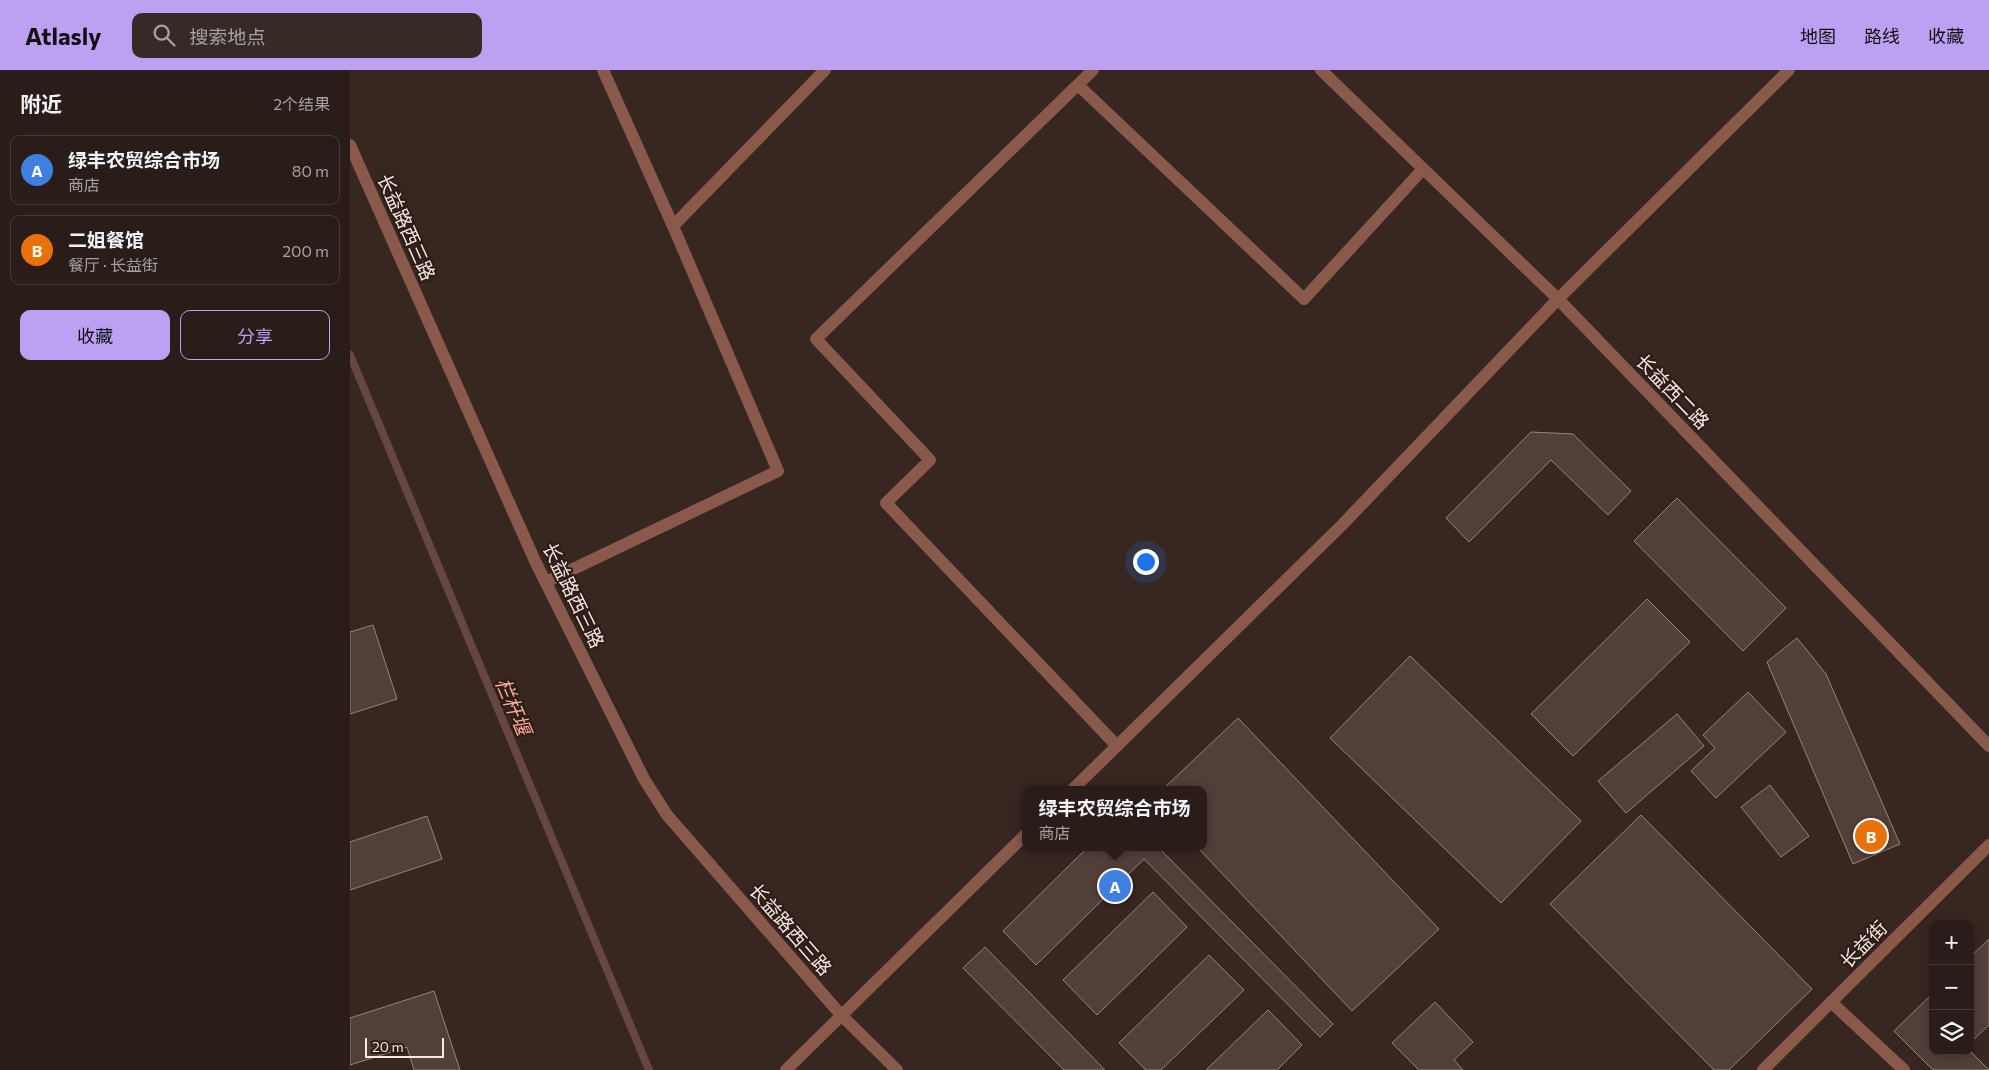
<!DOCTYPE html>
<html lang="zh">
<meta charset="utf-8">
<style>
:root{--surface:#2a1c19;--page:#362926;--text:#f1f3f6;--muted:#a5a1a2;--line:#463a38;--accent:#bca0f2}
body{margin:0;font-family:Commissioner,"Noto Sans SC",sans-serif;background:var(--page);color:var(--text)}
.controls{position:absolute;right:15px;bottom:15px;display:grid;overflow:hidden;border-radius:10px;box-shadow:0 2px 12px #0003}
.controls button{width:45px;height:45px;display:grid;place-items:center;padding:0;border:0;border-bottom:1px solid var(--line);background:var(--surface);color:var(--text);font:25px sans-serif}
.scale{position:absolute;left:15px;bottom:12px;width:79px;box-sizing:border-box;padding-left:5px;border:2px solid #f5e8e5;border-top:0;font-size:14px;line-height:18px;white-space:nowrap;color:#f5e8e5;-webkit-text-stroke:4px #2e1c17;paint-order:stroke}
.you{position:absolute;left:795px;top:491px;width:18px;height:18px;margin:-12px;border:4px solid #fff;border-radius:50%;background:#1a73e8;box-shadow:0 0 0 8px #1a73e833}
.badge{display:grid;place-items:center;width:32px;height:32px;border-radius:50%;background:var(--accent);color:#fff;font-size:16px;font-weight:700}
.pin{position:absolute;translate:-50% -50%;border:2px solid #fff;box-shadow:0 1px 5px #0006}
.popup{position:absolute;left:672px;top:716px;width:185px;height:65px;box-sizing:border-box;display:grid;place-content:center;border-radius:10px;background:var(--surface);filter:drop-shadow(0 1px 4px #0005);font-size:16px;white-space:nowrap;color:var(--muted)}
.popup b{font-size:19px;color:var(--text)}
.popup::after{content:'';position:absolute;left:50%;top:100%;margin-left:-10px;border:10px solid transparent;border-top-color:var(--surface)}
.list{margin:0;padding:0;list-style:none}
h2{display:flex;justify-content:space-between;align-items:center;height:65px;margin:0;padding:0 20px;font-size:21px}
h2 small{font-size:16px;font-weight:400;color:var(--muted)}
.list li{display:grid;grid-template-columns:32px 1fr auto;gap:15px;align-items:center;box-sizing:border-box;height:70px;margin:0 10px 10px;padding:0 10px;border:1px solid var(--line);border-radius:10px}
.list b{display:block;font-size:19px;white-space:nowrap}
.list p{margin:0;font-size:16px;white-space:nowrap;color:var(--muted)}
.list em{font-size:16px;font-style:normal;color:var(--muted)}
.actions{display:flex;gap:10px;padding:15px 20px}
.actions a{flex:1;padding:11px 0;border:1px solid var(--accent);border-radius:10px;text-align:center;font-size:18px;color:var(--accent)}
.actions .main{background:var(--accent);color:#111}
.icon{flex:none;width:28px;height:28px;fill:none;stroke:currentColor;stroke-width:2;stroke-linecap:round;stroke-linejoin:round}
.map{position:relative;flex:none;width:1639px;height:1000px;overflow:hidden}
header{display:flex;align-items:center;gap:30px;box-sizing:border-box;height:70px;padding:0 25px;background:var(--accent);color:#111}
header strong{font-size:24px}
nav{display:flex;gap:28px;margin-inline-start:auto;font-size:18px}
.search{width:350px;height:45px;background:var(--page);display:flex;align-items:center;gap:12px;box-sizing:border-box;padding:0 18px;border-radius:10px;color:var(--muted);font-size:19px}
main{display:flex}
aside{flex:1;background:var(--surface)}
.map>svg:first-child{display:block}
.lines{fill:none;stroke-linecap:round;stroke-linejoin:round}
.stream{stroke:#654645;stroke-width:8}
.building{fill:#523f39;stroke:#98827c}
.minor{stroke:#89594c;stroke-width:12}
.labels{text-anchor:middle;dominant-baseline:central;stroke-width:4.5;stroke-linejoin:round;paint-order:stroke}
.street-label{font-size:19px;fill:#f5e8e5;stroke:#2e1c17}
.water-label{font-size:20px;font-style:italic;fill:#f8ac96;stroke:#2e1c17}
</style>
<header>
<strong>Atlasly</strong>
<div class="search"><svg class="icon" aria-label="search" viewBox="0 0 24 24"><circle cx="10" cy="10" r="6"/><path d="M15 15l6 6"/></svg>搜索地点</div>
<nav><a>地图</a><a>路线</a><a>收藏</a></nav>
</header>
<main>
<aside>
<h2>附近<small>2个结果</small></h2>
<ul class="list">
<li><span class="badge" style="background:#3f7fe0">A</span><div><b>绿丰农贸综合市场</b><p>商店</p></div><em>80 m</em></li>
<li><span class="badge" style="background:#e8710a">B</span><div><b>二姐餐馆</b><p>餐厅 · 长益街</p></div><em>200 m</em></li>
</ul>
<div class="actions"><a class="main">收藏</a><a>分享</a></div>
</aside>
<div class="map">
<svg width="1639" height="1000" viewBox="0 0 1639 1000">
<rect width="100%" height="100%" fill="#382621"/>
<g class="lines">
<path class="stream" d="M0 285 299 1000"/>
</g>
<g class="building">
<path d="M1181 362 1223 364 1281 421 1258 445 1201 390 1119 472 1096 448Z"/>
<path d="M1327 428 1436 538 1393 581 1284 471Z"/>
<path d="M1297 529 1340 572 1223 686 1181 644Z"/>
<path d="M23 555 47 629 0 644V562Z"/>
<path d="M1447 568 1476 604 1550 774 1503 794 1417 592Z"/>
<path d="M1060 586 1231 751 1151 833 980 668Z"/>
<path d="M1398 622 1436 662 1366 728 1341 701 1365 678 1353 665Z"/>
<path d="M1327 644 1354 676 1276 743 1248 711Z"/>
<path d="M888 648 1089 859 1002 941 847 777H854V720H812Z"/>
<path d="M1420 715 1459 766 1431 787 1391 737Z"/>
<path d="M1291 745 1462 919 1379 1000H1364L1200 834Z"/>
<path d="M77 746 92 789 0 820V772Z"/>
<path d="M738 777H808L983 954 970 967 794 789 686 895 653 861Z"/>
<path d="M803 822 837 857 747 945 713 910Z"/>
<path d="M1639 869V955L1620 973V887Z"/>
<path d="M635 877 755 1000H714L613 898Z"/>
<path d="M859 885 894 920 811 1000H796L769 973Z"/>
<path d="M84 921 110 1000H64L57 977 0 995V948Z"/>
<path d="M1583 923V981H1620L1639 1000H1583L1544 961Z"/>
<path d="M1085 932 1123 972 1104 990 1113 1000H1069L1042 973Z"/>
<path d="M918 940 952 975 927 1000H856Z"/>
</g>
<g class="lines">
<g class="minor">
<path d="M253 0 323 156"/>
<path d="M743 0 466 269 580 390 536 433 767 676"/>
<path d="M971 0 1208 229 1639 676"/>
<path d="M728 15 954 229 1073 99"/>
<path d="M0 75 185 491 294 709 317 745 491 945 547 1000"/>
<path d="M196 512 428 401 323 156 475 0"/>
<path d="M722 720 992 455 1208 229 1439 0"/>
<path d="M1481 932 1554 1000"/>
<path d="M436 1000 676 764"/>
<path d="M1413 1000 1639 775"/>
</g>
</g>
<g class="labels">
<g class="street-label">
<text transform="translate(57 157) rotate(66)">长益路西三路</text>
<text transform="translate(1323 321) rotate(46)">长益西二路</text>
<text transform="translate(224 525) rotate(64)">长益路西三路</text>
<text transform="translate(441 859) rotate(49)">长益路西三路</text>
<text transform="translate(1513 874) rotate(-45)">长益街</text>
</g>
<g class="water-label">
<text transform="translate(164 636) rotate(67)">栏杆堰</text>
</g>
</g>
</svg>
<div class="controls">
<button>+</button>
<button>−</button>
<button><svg class="icon" aria-label="layers" viewBox="0 0 24 24"><path d="M12 4l9 5-9 5-9-5zM3 14l9 5 9-5"/></svg></button>
</div>
<div class="scale">20 m</div>
<div class="you"></div>
<div class="pin badge" style="left:765px;top:816px;background:#3f7fe0">A</div>
<div class="popup"><b>绿丰农贸综合市场</b>商店</div>
<div class="pin badge" style="left:1521px;top:766px;background:#e8710a">B</div>
</div>
</main>
